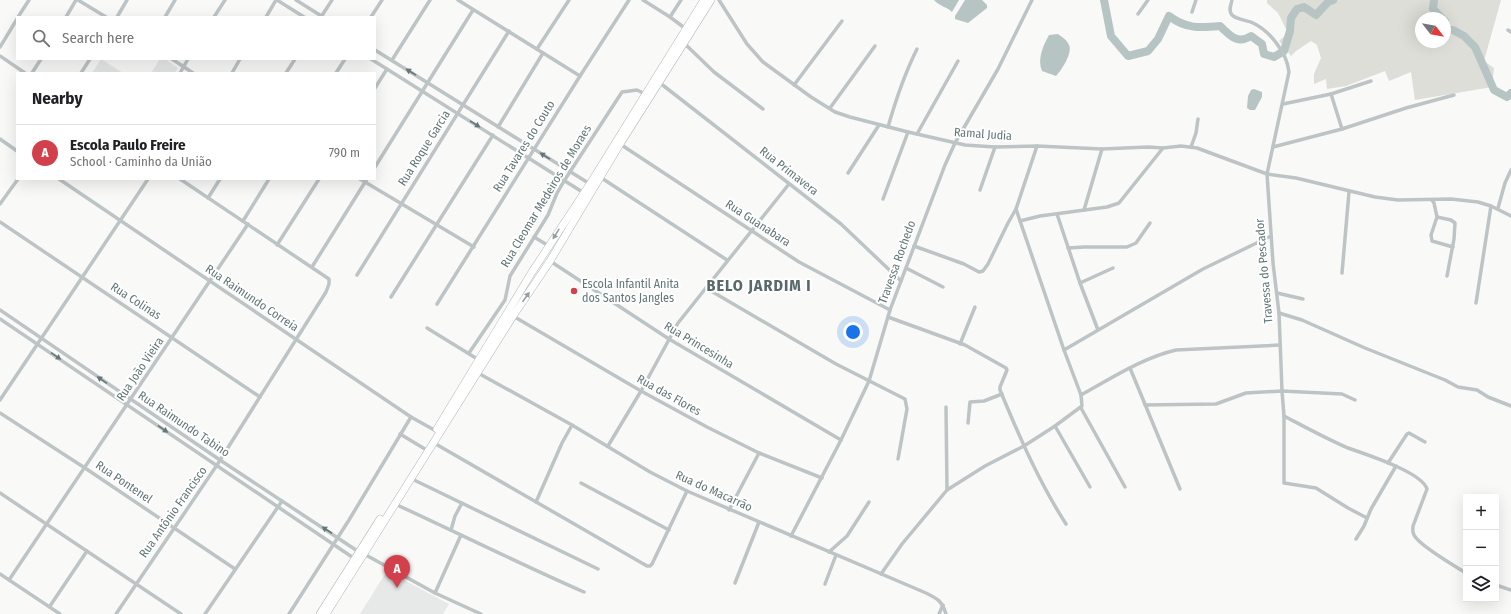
<!DOCTYPE html>
<meta charset="utf-8">
<style>
:root{--surface:#fff;--page:#f2f2f2;--text:#202124;--muted:#757577;--line:#e0e0e0;--accent:#d1404b}
body{margin:0;font-family:"Fira Sans Condensed",sans-serif;background:var(--page);color:var(--text)}
.controls{position:absolute;right:12px;bottom:12px;display:grid;overflow:hidden;border-radius:0px;box-shadow:0 4px 16px #0002}
.controls button{width:36px;height:36px;display:grid;place-items:center;padding:0;border:0;border-bottom:1px solid var(--line);background:var(--surface);color:var(--text);font:20px sans-serif}
.compass{position:absolute;left:1415px;top:12px;width:36px;height:36px;border-radius:50%;background:var(--surface);box-shadow:0 4px 16px #0002;rotate:121deg}
.you{position:absolute;left:853px;top:332px;width:14px;height:14px;margin:-10px;border:3px solid #fff;border-radius:50%;background:#1a73e8;box-shadow:0 0 0 6px #1a73e833}
.badge{display:grid;place-items:center;width:26px;height:26px;border-radius:50%;background:var(--accent);color:#fff;font-size:13px;font-weight:700}
.pin{position:absolute;translate:-50% -33px;filter:drop-shadow(0 1px 2px #0008)}
.pin::after{content:'';position:absolute;top:21px;width:14px;height:12px;background:inherit;clip-path:polygon(0 0,100% 0,50% 100%)}
.list{margin:0;padding:0;list-style:none}
h2{display:flex;justify-content:space-between;align-items:center;height:52px;margin:0;padding:0 16px;font-size:17px}
h2 small{font-size:13px;font-weight:400;color:var(--muted)}
.list li{display:grid;grid-template-columns:26px 1fr auto;gap:12px;align-items:center;box-sizing:border-box;height:56px;padding:0 16px;border-top:1px solid var(--line)}
.list b{display:block;font-size:15px;white-space:nowrap}
.list p{margin:0;font-size:13px;white-space:nowrap;color:var(--muted)}
.list em{font-size:13px;font-style:normal;color:var(--muted)}
.icon{flex:none;width:22px;height:22px;fill:none;stroke:currentColor;stroke-width:2;stroke-linecap:round;stroke-linejoin:round}
.map{position:relative;flex:none;width:1511px;height:614px;overflow:hidden}
.search{position:absolute;background:var(--surface);box-shadow:0 4px 16px #0002;left:16px;top:16px;width:360px;height:44px;display:flex;align-items:center;gap:10px;box-sizing:border-box;padding:0 14px;border-radius:0px;color:var(--muted);font-size:15px}
.panel{position:absolute;background:var(--surface);box-shadow:0 4px 16px #0002;left:16px;top:72px;width:360px;height:108px;border-radius:0px}
.map>svg:first-child{display:block}
.built{fill:#e7e9e8}
.green{fill:#dcded7;fill-rule:evenodd}
.water{fill:#b6c5c4}
.lines{fill:none;stroke-linecap:round;stroke-linejoin:round}
.river{stroke:#b6c5c4;stroke-width:8}
.highway-casing{stroke:#b3b9ba;stroke-width:8}
.street{stroke:#bdc4c5;stroke-width:3.5}
.highway{stroke:#fff;stroke-width:7}
.oneway{fill:#637779}
.oneway2{fill:#92a0a1}
.poi-dot{fill:#d1404b;stroke:#fff;stroke-width:1.5}
.labels{text-anchor:middle;dominant-baseline:central;stroke-width:4;stroke-linejoin:round;paint-order:stroke}
.street-label{font-size:12px;fill:#637779;stroke:#fff}
.poi-label{font-size:12px;fill:#637779;stroke:#fff;text-anchor:start}
.district-label{font-size:16px;font-weight:bold;letter-spacing:1px;fill:#59696b;stroke:#fff}
</style>
<div class="map">
<svg width="1511" height="614" viewBox="0 0 1511 614">
<rect width="100%" height="100%" fill="#f9f9f8"/>
<g class="built">
<path d="M101 59 123 73H92Z"/>
<path d="M160 59H165L178 68 175 73H151Z"/>
<path d="M387 571 449 604 443 614H360Z"/>
</g>
<path class="green" d="M1267 0H1501L1484 61 1494 68 1492 87 1415 100 1411 72 1389 81 1385 71 1346 86 1327 89 1326 79 1314 84V74L1321 58 1317 45 1311 41 1296 51 1291 56 1279 41 1288 33 1278 13 1267 3ZM1421 18H1445V42H1421Z"/>
<g class="water">
<path d="M934 0H959L952 12C947 7 939 6 934 0Z"/>
<path d="M965 0H982L987 5V8L968 23 955 19V16Z"/>
<path d="M1058 34C1062 37 1067 40 1069 45 1073 53 1061 71 1056 76L1042 71C1037 59 1043 46 1049 35Z"/>
<path d="M1254 89 1262 92V97L1255 110H1250L1247 108 1248 96 1251 90Z"/>
</g>
<g class="lines">
<g class="river">
<path d="M1104 0 1111 36 1128 56 1148 51 1158 39 1169 16C1186 29 1200 28 1220 26 1230 35 1237 45 1251 36L1262 44 1264 54 1274 57 1284 51 1290 31 1291 18 1297 9 1304 7 1316 15 1328 2 1333 0"/>
<path d="M1434 0 1433 9 1442 18"/>
<path d="M1445 21 1446 30H1453L1464 36 1475 47 1494 90 1507 97 1511 93"/>
</g>
<g class="highway-casing">
<g id="highway">
<path d="M437 429 532 272 590 184 704 0"/>
<path d="M320 614 380 519"/>
<path d="M326 614 513 316 550 261 620 144 711 0"/>
</g>
</g>
<g class="street">
<path d="M78 0 106 17"/>
<path d="M277 0 304 17"/>
<path d="M296 0 323 17"/>
<path d="M458 0 580 76"/>
<path d="M643 0 670 17 686 29"/>
<path d="M719 0 747 44 763 62 811 97 835 112 850 117 908 132 965 145 995 147 1037 146 1102 149 1148 147 1163 148 1181 146 1197 148 1267 174 1296 178 1375 197 1398 200 1451 199 1478 202 1491 206 1511 216"/>
<path d="M1232 0C1231 5 1228 11 1232 15 1237 20 1247 20 1253 23 1270 31 1287 53 1289 72L1267 174 1273 263 1279 313 1282 391 1284 416V483L1316 488 1348 508 1367 518"/>
<path d="M1192 12 1196 0"/>
<path d="M1138 14 1148 0"/>
<path d="M18 17 29 0"/>
<path d="M66 17 76 0"/>
<path d="M117 17 127 0"/>
<path d="M165 17 175 0"/>
<path d="M214 17 225 0"/>
<path d="M266 17 276 0"/>
<path d="M321 17 332 0"/>
<path d="M371 17 382 0"/>
<path d="M670 17 681 0"/>
<path d="M1508 30 1511 32"/>
<path d="M685 44 714 72 763 109"/>
<path d="M0 47 17 19"/>
<path d="M537 49 569 0"/>
<path d="M375 50 590 184"/>
<path d="M0 56 25 73"/>
<path d="M172 59 193 73"/>
<path d="M371 59 584 193"/>
<path d="M392 60 430 0"/>
<path d="M32 73 41 59"/>
<path d="M81 73 90 59"/>
<path d="M180 73 188 59"/>
<path d="M232 73 240 59"/>
<path d="M286 73 295 59"/>
<path d="M336 73 345 59"/>
<path d="M660 83 841 224 901 281"/>
<path d="M794 85 842 21"/>
<path d="M375 88 387 69"/>
<path d="M1331 94 1342 129"/>
<path d="M1283 104 1331 94 1371 81"/>
<path d="M830 108 875 46"/>
<path d="M498 127 543 53"/>
<path d="M888 127C896 99 904 75 917 49"/>
<path d="M917 134 958 61"/>
<path d="M0 139 17 151"/>
<path d="M620 144 799 262 890 310"/>
<path d="M1191 147 1196 133 1198 119"/>
<path d="M1273 147 1342 129 1406 108 1454 95"/>
<path d="M375 167 473 10"/>
<path d="M848 173 879 125"/>
<path d="M600 177 727 260"/>
<path d="M59 179 411 417 436 431"/>
<path d="M360 179 474 247"/>
<path d="M980 190 995 147"/>
<path d="M208 198 220 179"/>
<path d="M883 199 908 132"/>
<path d="M1432 200 1434 203 1437 217"/>
<path d="M0 204 18 179"/>
<path d="M1498 208 1505 183 1511 170"/>
<path d="M1084 210 1102 149"/>
<path d="M1057 214 1080 283 1098 330"/>
<path d="M1437 217 1451 220 1455 223 1454 239 1447 276"/>
<path d="M1437 217 1431 235 1432 241 1453 247"/>
<path d="M243 221 269 179"/>
<path d="M1020 221 1040 216 1107 207 1119 203 1163 148"/>
<path d="M0 222 260 397"/>
<path d="M534 237 549 246"/>
<path d="M277 245 319 179"/>
<path d="M914 246 964 264 979 272 983 271 988 264 1008 223 1016 209 1037 146"/>
<path d="M1068 248 1084 247H1127L1136 243 1150 223"/>
<path d="M550 261 669 339 841 440"/>
<path d="M312 267 367 179"/>
<path d="M906 268 943 287"/>
<path d="M1342 273 1349 192"/>
<path d="M357 275 509 31"/>
<path d="M1080 283 1113 268"/>
<path d="M706 288 836 364 905 399 907 409 898 459"/>
<path d="M1277 293 1303 299"/>
<path d="M391 297 493 135"/>
<path d="M1476 303 1491 206"/>
<path d="M437 304 580 76 629 0"/>
<path d="M0 310 220 460 359 552"/>
<path d="M1279 313 1302 320 1365 348 1445 380 1458 387 1477 390 1488 397 1511 406"/>
<path d="M513 316 641 391 707 427 759 453 822 478"/>
<path d="M888 317 965 345 1006 368 1007 370 1000 387V390C1019 436 1039 482 1066 524"/>
<path d="M0 319 355 559"/>
<path d="M427 328 479 360"/>
<path d="M960 344 975 307"/>
<path d="M1064 350 1203 269 1271 236"/>
<path d="M469 353 505 300 510 276 548 215 557 193 564 181 622 92 637 90 645 94"/>
<path d="M1130 368 1180 489"/>
<path d="M478 373 572 425 650 472 687 491 926 593C938 599 942 601 946 614"/>
<path d="M1081 395C1112 378 1142 358 1176 350L1280 345"/>
<path d="M0 400 148 179"/>
<path d="M1145 405 1216 404 1246 393 1282 391 1342 394 1355 400"/>
<path d="M946 407 947 490"/>
<path d="M1081 408 1125 487"/>
<path d="M0 413 85 468 235 569"/>
<path d="M1284 416C1305 427 1327 439 1348 448 1365 454 1422 472 1427 489L1413 526C1413 529 1412 532 1414 535 1418 544 1456 567 1466 573"/>
<path d="M968 423 970 402 984 401 1002 394"/>
<path d="M1055 426 1090 487"/>
<path d="M400 434 425 449"/>
<path d="M434 443 647 566H650L652 564 687 491"/>
<path d="M608 446 641 391 678 323 789 184"/>
<path d="M1388 463 1407 434 1409 433 1425 442"/>
<path d="M412 479 598 569"/>
<path d="M581 483 669 530"/>
<path d="M0 493 181 614"/>
<path d="M536 502 562 443 572 425"/>
<path d="M395 504C458 533 520 564 584 592"/>
<path d="M729 510 759 453"/>
<path d="M451 530 455 516 462 503"/>
<path d="M791 536 841 440 869 381 890 310 945 165 955 143 998 69 1032 0"/>
<path d="M1356 539 1364 526 1371 509 1396 466"/>
<path d="M829 552 847 536 869 502"/>
<path d="M364 554 435 593 481 614"/>
<path d="M0 574 60 614"/>
<path d="M881 574 902 544 947 490 985 466 1024 446 1055 426 1082 406 1081 395 1064 350 1016 209"/>
<path d="M9 580 248 224"/>
<path d="M735 583 759 522"/>
<path d="M825 584 836 555"/>
<path d="M1496 585 1511 590"/>
<path d="M435 593 461 535"/>
<path d="M50 606 87 551"/>
<path d="M116 614 217 465 326 292 329 284V279L326 277 180 179"/>
<path d="M205 614 282 501"/>
<path d="M289 614 349 520 411 417"/>
<path d="M939 614 943 605"/>
</g>
<use href="#highway" class="highway"/>
</g>
<defs><path id="oneway-solid" d="M-6-.8H1V-3.2L6.5 0L1 3.2V.8H-6Z"/></defs>
<g class="oneway">
<use href="#oneway-solid" transform="translate(411 72) rotate(-148)"/>
<use href="#oneway-solid" transform="translate(475 124) rotate(32)"/>
<use href="#oneway-solid" transform="translate(545 156) rotate(-148)"/>
<use href="#oneway-solid" transform="translate(56 356) rotate(34)"/>
<use href="#oneway-solid" transform="translate(102 380) rotate(-146)"/>
<use href="#oneway-solid" transform="translate(163 429) rotate(34)"/>
<use href="#oneway-solid" transform="translate(327 530) rotate(-147)"/>
</g>
<g class="oneway2">
<use href="#oneway-solid" transform="translate(556 234) rotate(122)"/>
<use href="#oneway-solid" transform="translate(526 297) rotate(-55)"/>
</g>
<circle class="poi-dot" cx="574" cy="291" r="4"/>
<g class="labels">
<g class="street-label">
<text transform="translate(983 134) rotate(4)">Ramal Judia</text>
<text transform="translate(524 146) rotate(-58)">Rua Tavares do Couto</text>
<text transform="translate(424 148) rotate(-58)">Rua Roque Garcia</text>
<text transform="translate(789 171) rotate(38)">Rua Primavera</text>
<text transform="translate(546 196) rotate(-59)">Rua Cleomar Medeiros de Moraes</text>
<text transform="translate(758 223) rotate(33)">Rua Guanabara</text>
<text transform="translate(897 262) rotate(-70)">Travessa Rochedo</text>
<text transform="translate(1264 271) rotate(-95)">Travessa do Pescador</text>
<text transform="translate(252 298) rotate(34)">Rua Raimundo Correia</text>
<text transform="translate(136 301) rotate(33)">Rua Colinas</text>
<text transform="translate(699 345) rotate(31)">Rua Princesinha</text>
<text transform="translate(140 369) rotate(-56)">Rua João Vieira</text>
<text transform="translate(669 395) rotate(29)">Rua das Flores</text>
<text transform="translate(184 424) rotate(34)">Rua Raimundo Tabino</text>
<text transform="translate(124 482) rotate(34)">Rua Pontenel</text>
<text transform="translate(714 491) rotate(24)">Rua do Macarrão</text>
<text transform="translate(173 512) rotate(-55)">Rua Antônio Francisco</text>
</g>
<g class="poi-label">
<text x="582" y="284">Escola Infantil Anita<tspan x="582" dy="14">dos Santos Jangles</tspan></text>
</g>
<g class="district-label">
<text x="759" y="285">BELO JARDIM I</text>
</g>
</g>
</svg>
<div class="controls">
<button>+</button>
<button>−</button>
<button><svg class="icon" aria-label="layers" viewBox="0 0 24 24"><path d="M12 4l9 5-9 5-9-5zM3 14l9 5 9-5"/></svg></button>
</div>
<svg class="compass" viewBox="-18 -18 36 36"><path d="M0-13l5 13h-10z" fill="#e53935"/><path d="M0 13l5-13h-10z" fill="#757577"/></svg>
<div class="you"></div>
<div class="pin badge" style="left:397px;top:588px">A</div>
<div class="search"><svg class="icon" aria-label="search" viewBox="0 0 24 24"><circle cx="10" cy="10" r="6"/><path d="M15 15l6 6"/></svg>Search here</div>
<section class="panel">
<h2>Nearby<small></small></h2>
<ul class="list">
<li><span class="badge">A</span><div><b>Escola Paulo Freire</b><p>School · Caminho da União</p></div><em>790 m</em></li>
</ul>
</section>
</div>
